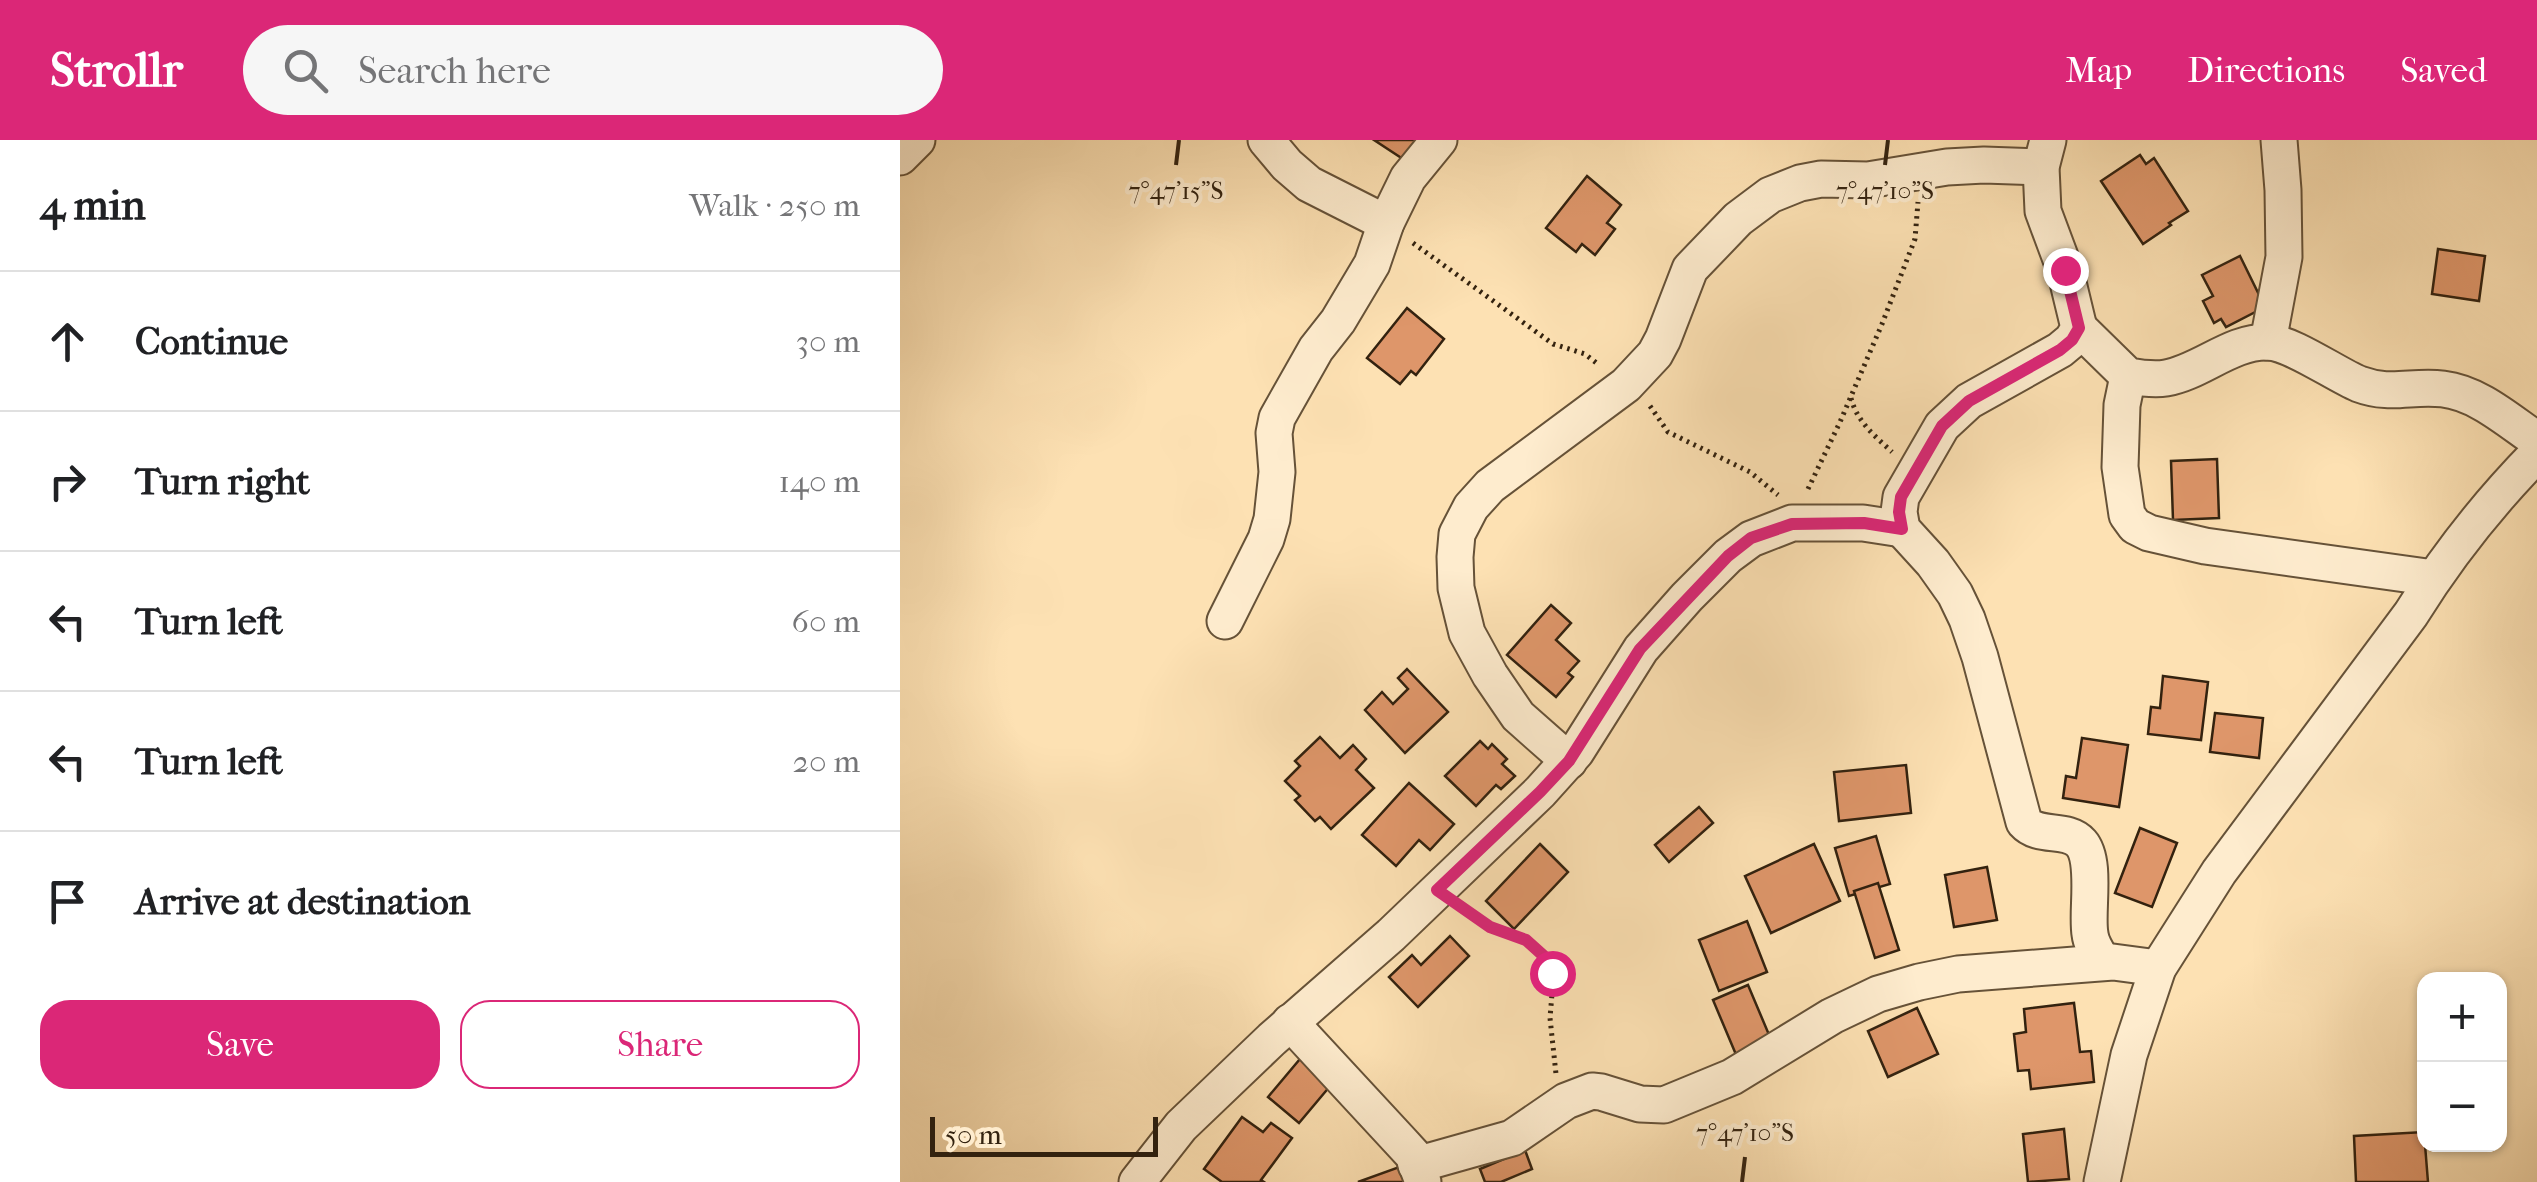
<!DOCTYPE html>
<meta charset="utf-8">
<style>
:root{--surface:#fff;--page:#f6f6f6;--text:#202124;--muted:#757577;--line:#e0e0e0;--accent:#db2777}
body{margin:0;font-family:"IM FELL French Canon",serif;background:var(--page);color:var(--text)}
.controls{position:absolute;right:30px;bottom:30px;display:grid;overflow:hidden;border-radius:20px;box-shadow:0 2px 8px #0004}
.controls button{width:90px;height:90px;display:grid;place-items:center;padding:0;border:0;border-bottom:2px solid var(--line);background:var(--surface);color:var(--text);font:50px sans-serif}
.scale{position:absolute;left:30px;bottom:25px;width:228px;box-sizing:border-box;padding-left:10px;border:5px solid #33220f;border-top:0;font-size:28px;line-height:35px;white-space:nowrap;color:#33220f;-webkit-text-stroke:8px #feecce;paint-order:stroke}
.stop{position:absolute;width:30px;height:30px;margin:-22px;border:8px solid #db2777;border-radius:50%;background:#fff}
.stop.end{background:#db2777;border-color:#fff;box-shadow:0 2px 10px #0008}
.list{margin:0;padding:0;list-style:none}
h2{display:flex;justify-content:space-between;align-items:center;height:130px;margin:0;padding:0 40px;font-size:42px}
h2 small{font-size:32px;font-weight:400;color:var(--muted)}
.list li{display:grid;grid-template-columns:65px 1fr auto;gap:30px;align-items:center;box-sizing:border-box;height:140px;padding:0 40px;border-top:2px solid var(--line)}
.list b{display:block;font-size:38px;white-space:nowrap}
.list em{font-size:32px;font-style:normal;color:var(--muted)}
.actions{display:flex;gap:20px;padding:30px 40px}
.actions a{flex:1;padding:22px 0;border:2px solid var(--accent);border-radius:30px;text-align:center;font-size:35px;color:var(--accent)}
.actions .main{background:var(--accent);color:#fff}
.icon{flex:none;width:55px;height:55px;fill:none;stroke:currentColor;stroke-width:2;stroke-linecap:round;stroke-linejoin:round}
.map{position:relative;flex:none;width:1637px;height:1042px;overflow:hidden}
header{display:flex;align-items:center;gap:60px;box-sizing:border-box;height:140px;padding:0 50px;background:var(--accent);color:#fff}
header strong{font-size:48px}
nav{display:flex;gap:55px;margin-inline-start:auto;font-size:35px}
.search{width:700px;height:90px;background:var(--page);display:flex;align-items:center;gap:25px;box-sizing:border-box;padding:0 35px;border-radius:55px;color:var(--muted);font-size:38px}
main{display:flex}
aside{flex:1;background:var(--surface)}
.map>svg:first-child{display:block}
.building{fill:#de966a;stroke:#33220f;stroke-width:2.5}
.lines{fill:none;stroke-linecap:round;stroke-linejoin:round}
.minor-casing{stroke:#665238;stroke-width:39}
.path{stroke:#33220f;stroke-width:5;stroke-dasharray:2.5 5;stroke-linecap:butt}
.minor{stroke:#feecce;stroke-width:35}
.route{stroke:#db2777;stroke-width:12}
.ticks{fill:none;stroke:#33220f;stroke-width:4}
.ticks-label{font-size:25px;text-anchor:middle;fill:#33220f;stroke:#feecce;stroke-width:8;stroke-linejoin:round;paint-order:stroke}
</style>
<header>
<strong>Strollr</strong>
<div class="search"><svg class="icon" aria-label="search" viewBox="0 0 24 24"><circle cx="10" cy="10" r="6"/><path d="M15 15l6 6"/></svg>Search here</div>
<nav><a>Map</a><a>Directions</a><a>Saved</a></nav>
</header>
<main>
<aside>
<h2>4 min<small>Walk · 250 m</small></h2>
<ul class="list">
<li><svg class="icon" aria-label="ahead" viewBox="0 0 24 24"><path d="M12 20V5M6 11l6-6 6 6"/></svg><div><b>Continue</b></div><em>30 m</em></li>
<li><svg class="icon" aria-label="right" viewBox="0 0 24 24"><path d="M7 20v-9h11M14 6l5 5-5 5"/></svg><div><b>Turn right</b></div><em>140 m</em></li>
<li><svg class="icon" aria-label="left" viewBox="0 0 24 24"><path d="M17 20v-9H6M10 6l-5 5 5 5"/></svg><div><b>Turn left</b></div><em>60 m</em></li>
<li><svg class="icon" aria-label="left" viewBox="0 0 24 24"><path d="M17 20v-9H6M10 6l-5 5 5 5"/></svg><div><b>Turn left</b></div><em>20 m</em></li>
<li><svg class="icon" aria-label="arrive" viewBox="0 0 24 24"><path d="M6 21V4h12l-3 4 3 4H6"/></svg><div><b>Arrive at destination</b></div></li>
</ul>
<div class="actions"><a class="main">Save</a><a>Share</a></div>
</aside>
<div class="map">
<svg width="1637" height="1042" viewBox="0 0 1637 1042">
<rect width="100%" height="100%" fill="#fde1b3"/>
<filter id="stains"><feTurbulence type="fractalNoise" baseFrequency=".002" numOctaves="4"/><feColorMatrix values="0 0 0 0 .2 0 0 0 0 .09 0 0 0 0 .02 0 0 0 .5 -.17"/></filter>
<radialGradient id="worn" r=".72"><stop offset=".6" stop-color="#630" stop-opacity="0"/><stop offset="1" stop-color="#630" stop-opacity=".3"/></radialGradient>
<g class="building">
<path d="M474 0H519L506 21Z"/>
<path d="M1240 15 1246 24 1254 18 1288 71 1269 83 1271 85 1243 104 1201 41Z"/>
<path d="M687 36 721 65 707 83 715 89 695 115 682 104 676 112 646 88Z"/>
<path d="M1538 109 1585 116 1579 161 1532 154Z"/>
<path d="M1340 116 1365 167 1326 187 1321 179 1314 183 1303 161 1313 156 1302 135Z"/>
<path d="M507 168 544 199 516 235 511 231 500 244 467 218Z"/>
<path d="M1317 319 1319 378 1273 380 1271 321Z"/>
<path d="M651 465 671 483 656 500 679 521 668 533 673 537 656 557 607 515Z"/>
<path d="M507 529 548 572 505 613 465 570 482 552 493 564 508 549 498 538Z"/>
<path d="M1263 536 1308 542 1301 600 1248 594 1251 567 1260 568Z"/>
<path d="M1315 573 1363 578 1359 618 1310 612Z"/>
<path d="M420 597 440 618 453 605 466 619 456 630 474 648 431 689 420 677 415 681 395 660 400 656 385 641 400 626 395 621Z"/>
<path d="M1182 598 1228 605 1219 667 1163 658 1166 636 1176 638Z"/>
<path d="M580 601 588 609 592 604 607 619 602 624 615 636 601 649 596 645 576 666 545 636Z"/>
<path d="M1006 625 1011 673 939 681 934 632Z"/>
<path d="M509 643 554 684 530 710 519 700 496 726 462 695Z"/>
<path d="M799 667 813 683 769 722 755 705Z"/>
<path d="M1240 688 1277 703 1252 767 1215 753Z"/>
<path d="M976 696 990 744 949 756 935 708Z"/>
<path d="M640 704 668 732 614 789 586 761Z"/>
<path d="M914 704 940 761 871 793 845 736Z"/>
<path d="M1087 727 1097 780 1054 787 1045 735Z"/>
<path d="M978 743 999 810 975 818 954 751Z"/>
<path d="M847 781 867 832 819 851 799 800Z"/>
<path d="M550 796 569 816 518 867 489 837 512 815 521 825Z"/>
<path d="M848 845 875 909 840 924 813 860Z"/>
<path d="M1174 863 1180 912 1191 911 1194 942 1131 949 1129 930 1118 931 1114 894 1126 892 1124 869Z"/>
<path d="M1017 868 1038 914 988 937 968 891Z"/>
<path d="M405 913 436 939 399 983 368 957Z"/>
<path d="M342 977 363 992 371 983 392 998 361 1040 364 1042H322L304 1029Z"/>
<path d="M1164 989 1169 1039 1128 1042 1123 994Z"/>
<path d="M1524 992 1528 1042H1456L1454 996Z"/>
<path d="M625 1010 632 1029 601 1042H585L580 1029Z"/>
<path d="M502 1026 507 1042H458Z"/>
</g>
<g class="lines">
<g class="minor-casing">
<g id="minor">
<path d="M366 0 387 25 409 44 486 83"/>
<path d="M1148 0 1141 27 1143 71 1165 130 1179 188 1172 200 1160 210 1069 261 1042 286 1001 357 999 372 1002 389 1033 423 1055 454 1067 479 1080 517 1124 682C1139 699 1167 687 1181 703 1197 721 1186 772 1190 794 1191 804 1198 814 1203 822"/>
<path d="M0 17 17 0"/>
<path d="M1179 188 1228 236C1240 238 1254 240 1266 238 1301 232 1331 201 1368 202 1392 203 1435 234 1459 244 1491 256 1512 245 1543 249 1578 253 1609 281 1637 300"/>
<path d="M1368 202 1384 117 1383 50 1379 0"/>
<path d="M1228 236 1222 265 1220 327 1227 375 1235 386 1249 393 1305 406 1534 438"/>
<path d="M325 481 366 399 372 379 377 332 374 293 377 278 416 209 438 181 472 124 486 83 508 38 539 0"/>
<path d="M669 621 618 576 590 535 567 493 556 448 555 417 557 394 571 367 590 346 726 245 755 214 763 199 790 129 838 79 870 55 900 43 921 39 968 40 1047 27 1084 25 1141 27"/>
<path d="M390 882 502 1003 513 1015 523 1042"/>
<path d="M516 1025 612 998 666 961 692 951 701 952 740 964 764 965 832 937 932 876 978 854 1019 842 1058 834 1213 822 1258 828"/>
<path d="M237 1042 281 986 372 899 491 795 640 652 676 612 741 509 787 457 828 416 851 399 892 383H963L1002 389"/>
<path d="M1202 1042 1229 915 1258 828 1319 732 1511 474C1547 416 1589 363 1637 314"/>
</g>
</g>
<g class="path">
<path d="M513 103 653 204 685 214 699 225"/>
<path d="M951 258C957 282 975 296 992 312"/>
<path d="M750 266 768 292 850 332 878 355"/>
<path d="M908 349 940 282 982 184 1015 99 1018 62"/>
<path d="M564 769 590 787 626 800 645 819 653 842 650 878 656 934"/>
</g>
<use href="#minor" class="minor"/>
</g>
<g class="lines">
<path class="route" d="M652 833 646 818 626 800 590 787 537 750 640 652 669 621 740 509 828 416 851 398 892 384 964 383 1002 389 999 372 1001 357 1042 286 1069 261 1160 210 1172 200 1179 188 1165 130"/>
</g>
<path class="ticks" d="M276 25 279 0M985 25 988 0M842 1042 845 1017"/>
<g class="ticks-label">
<text x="276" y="59">7°47'15"S</text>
<text x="985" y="59">7°47'10"S</text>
<text x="845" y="1001">7°47'10"S</text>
</g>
<rect width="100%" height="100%" filter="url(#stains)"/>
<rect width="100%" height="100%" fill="url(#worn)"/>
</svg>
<div class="controls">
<button>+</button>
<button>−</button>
</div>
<div class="scale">50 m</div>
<div class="stop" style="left:652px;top:833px"></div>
<div class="stop end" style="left:1165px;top:130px"></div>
</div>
</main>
